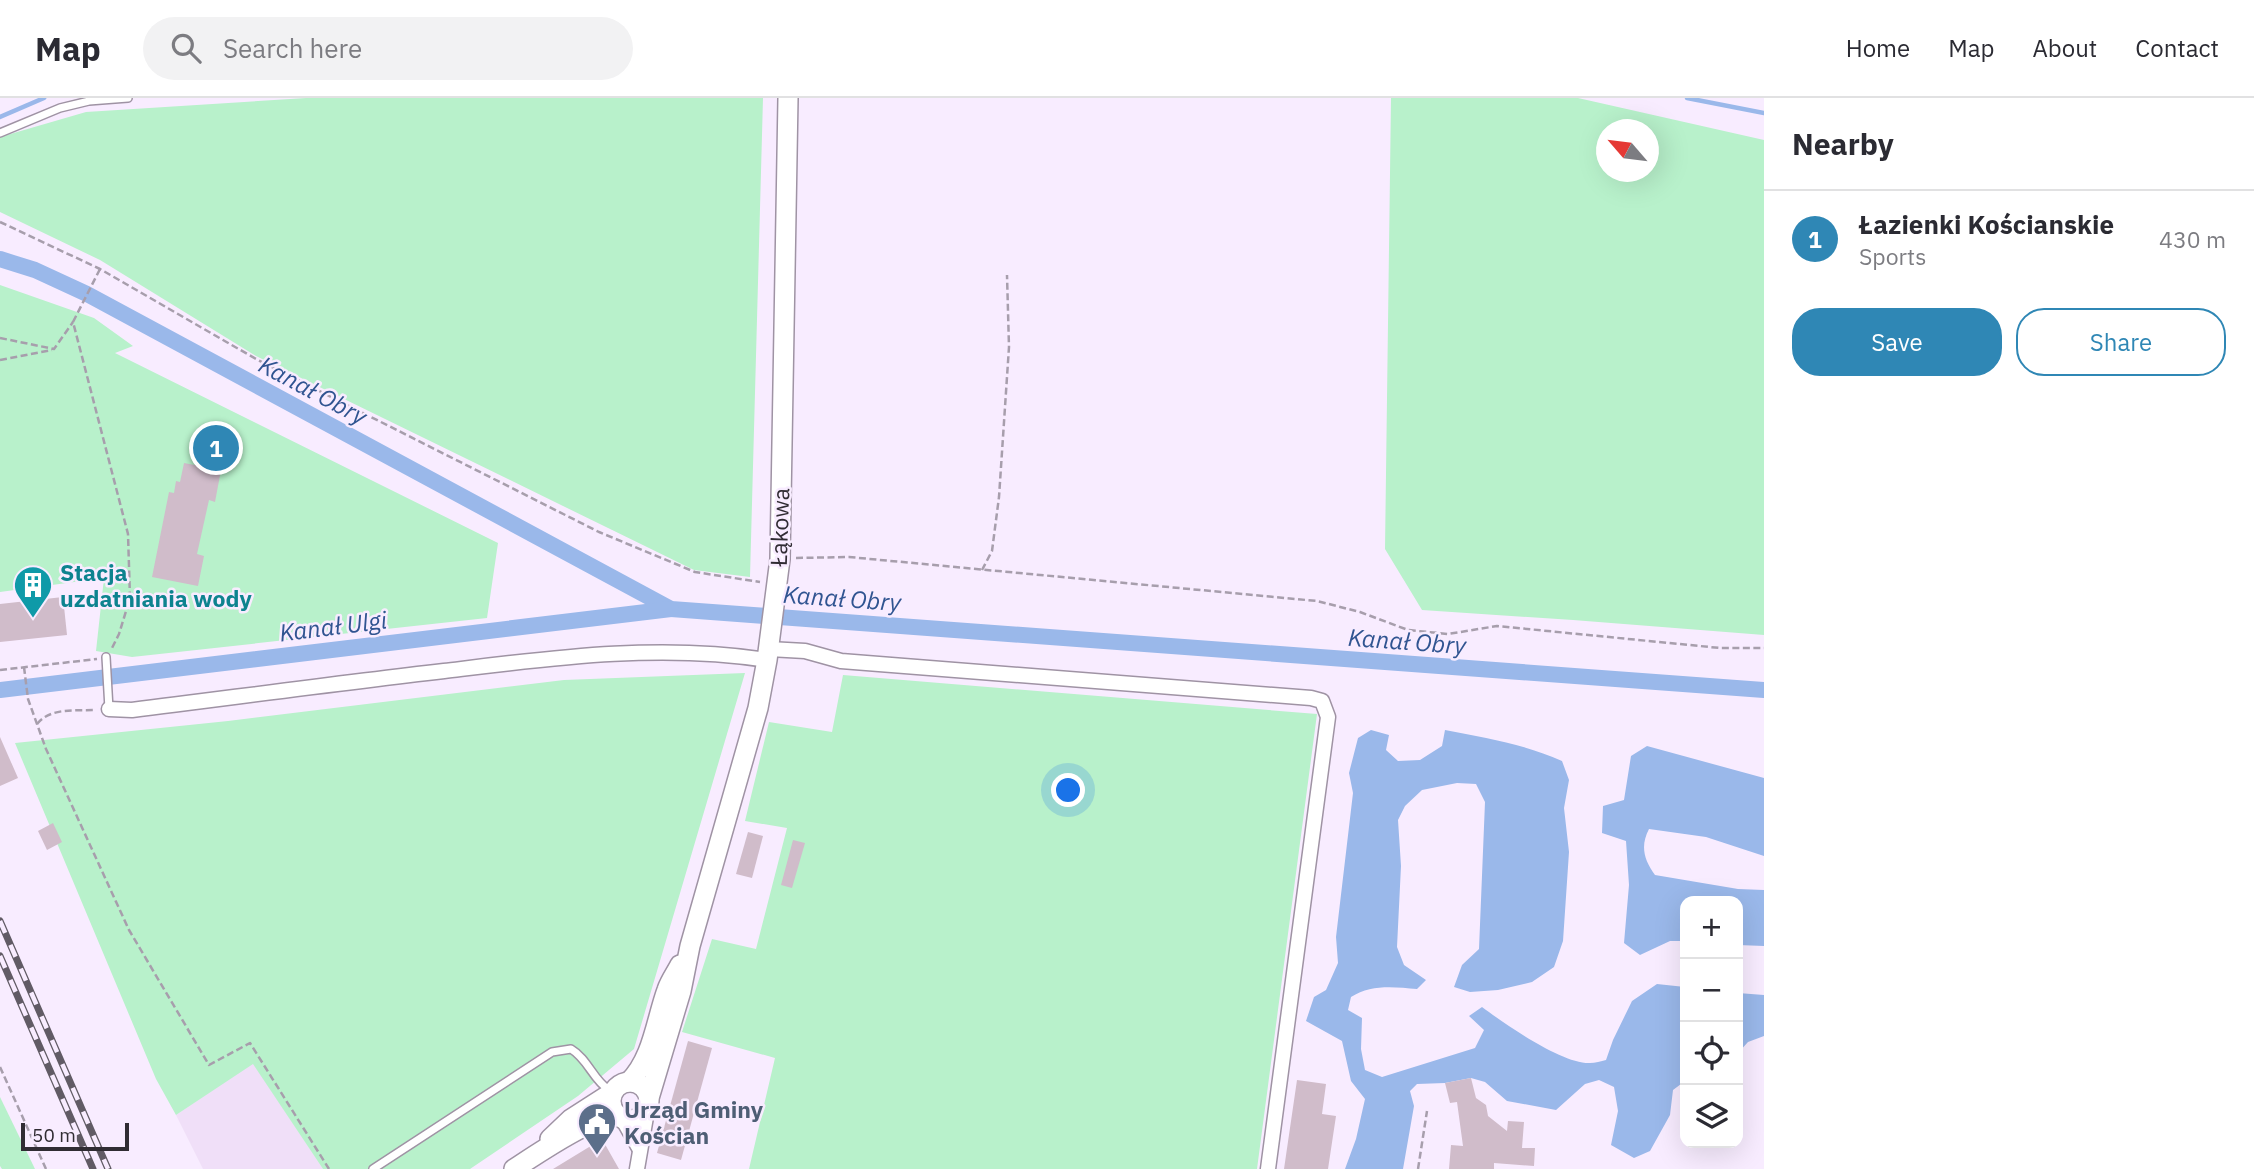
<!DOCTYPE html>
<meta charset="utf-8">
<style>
:root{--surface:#fff;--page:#f2f2f3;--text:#2b2b33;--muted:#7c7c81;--line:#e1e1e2;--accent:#2f87b5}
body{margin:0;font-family:"IBM Plex Sans",sans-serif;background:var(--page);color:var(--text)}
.controls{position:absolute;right:21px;bottom:21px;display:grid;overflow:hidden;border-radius:14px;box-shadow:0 7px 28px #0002}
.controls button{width:63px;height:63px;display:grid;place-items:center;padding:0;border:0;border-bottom:2px solid var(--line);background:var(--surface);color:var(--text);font:35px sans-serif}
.compass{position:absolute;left:1596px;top:21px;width:63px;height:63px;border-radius:50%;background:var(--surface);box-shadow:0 7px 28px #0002;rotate:298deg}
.scale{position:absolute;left:21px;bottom:18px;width:108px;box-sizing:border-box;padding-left:7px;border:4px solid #302c33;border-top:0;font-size:19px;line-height:24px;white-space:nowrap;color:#302c33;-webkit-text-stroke:5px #f8ecff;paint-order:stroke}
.you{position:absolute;left:1069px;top:693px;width:24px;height:24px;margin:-18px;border:5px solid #fff;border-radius:50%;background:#1a73e8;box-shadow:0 0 0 10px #1a73e833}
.badge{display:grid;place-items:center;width:46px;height:46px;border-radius:50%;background:var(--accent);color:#fff;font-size:23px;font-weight:700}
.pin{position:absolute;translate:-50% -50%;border:4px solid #fff;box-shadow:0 2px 7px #0006}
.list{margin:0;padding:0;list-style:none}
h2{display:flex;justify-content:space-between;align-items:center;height:91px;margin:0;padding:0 28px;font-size:30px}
h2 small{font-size:23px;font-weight:400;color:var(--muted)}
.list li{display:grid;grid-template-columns:46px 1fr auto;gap:21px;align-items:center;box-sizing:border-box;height:98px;padding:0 28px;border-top:2px solid var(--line)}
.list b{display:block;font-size:26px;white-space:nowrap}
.list p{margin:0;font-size:23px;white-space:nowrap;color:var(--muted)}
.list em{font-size:23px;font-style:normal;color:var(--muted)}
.actions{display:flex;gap:14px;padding:21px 28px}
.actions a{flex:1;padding:16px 0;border:2px solid var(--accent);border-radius:28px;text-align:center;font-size:24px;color:var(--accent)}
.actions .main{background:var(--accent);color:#fff}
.icon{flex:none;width:38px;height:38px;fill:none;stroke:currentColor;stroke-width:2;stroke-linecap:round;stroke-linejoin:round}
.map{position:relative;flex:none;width:1764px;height:1071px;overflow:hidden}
header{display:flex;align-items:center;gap:42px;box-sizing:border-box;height:98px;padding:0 35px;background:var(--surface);border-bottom:2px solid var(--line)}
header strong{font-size:33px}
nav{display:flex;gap:38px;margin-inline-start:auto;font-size:24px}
.search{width:490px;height:63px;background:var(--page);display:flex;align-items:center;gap:18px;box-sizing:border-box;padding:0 24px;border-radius:38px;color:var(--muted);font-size:26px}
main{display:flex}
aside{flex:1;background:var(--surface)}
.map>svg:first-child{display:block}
.built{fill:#f0dff8}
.green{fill:#b8f1cb;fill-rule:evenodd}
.water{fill:#9ab8ea}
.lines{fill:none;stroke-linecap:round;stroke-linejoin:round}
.stream{stroke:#9ab8ea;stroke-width:4.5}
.canal{stroke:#9ab8ea;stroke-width:16}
.building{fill:#d0bcca}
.lane-casing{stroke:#9f93a4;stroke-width:10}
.street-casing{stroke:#9f93a4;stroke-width:17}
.secondary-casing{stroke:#9f93a4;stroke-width:22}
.path{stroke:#a79eac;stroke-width:2.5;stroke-dasharray:7 3.5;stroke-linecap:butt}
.lane{stroke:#fff;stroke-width:7}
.street{stroke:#fff;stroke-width:14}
.secondary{stroke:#fff;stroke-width:19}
.rail-casing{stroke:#615b65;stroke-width:7}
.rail{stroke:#f8ecff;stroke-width:4.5;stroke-dasharray:13;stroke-linecap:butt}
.labels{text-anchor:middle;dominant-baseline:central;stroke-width:5;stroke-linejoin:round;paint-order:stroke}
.street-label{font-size:23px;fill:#302c33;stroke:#f8ecff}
.culture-label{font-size:23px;font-weight:bold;fill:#0d838f;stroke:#f8ecff;text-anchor:start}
.service-label{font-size:23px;font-weight:bold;fill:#4e5e75;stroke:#f8ecff;text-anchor:start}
.water-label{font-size:24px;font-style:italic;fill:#305491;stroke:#f8ecff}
</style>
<header>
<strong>Map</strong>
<div class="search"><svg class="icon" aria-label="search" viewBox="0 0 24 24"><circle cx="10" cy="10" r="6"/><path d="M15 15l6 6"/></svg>Search here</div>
<nav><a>Home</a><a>Map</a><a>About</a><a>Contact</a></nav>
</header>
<main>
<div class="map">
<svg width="1764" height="1071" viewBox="0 0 1764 1071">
<rect width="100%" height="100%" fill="#f8ecff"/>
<path class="built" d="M253 965 323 1071H203L176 1017Z"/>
<g class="green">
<path d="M306 0H763L750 479 694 472 256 258 100 162 0 114V39L86 14Z"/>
<path d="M1391 0H1578L1764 42V537L1573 522 1422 512 1385 451ZM1606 32H1648V74H1606Z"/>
<path d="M0 187 94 220 133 248 115 255 498 445 487 520 132 559 96 553 104 480 0 494Z"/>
<path d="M745 575 634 951 578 998 470 1071H323L253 966 176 1017 156 981 15 645 228 623 564 582Z"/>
<path d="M843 577 1317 616 1257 1071H749L775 960 682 934 712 841 756 851 787 730 745 723 769 624 832 634Z"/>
<path d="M0 999 35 1071H2L0 1068Z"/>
</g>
<g class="water">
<path d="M1371 632 1389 637 1386 652 1398 663 1420 662 1442 648 1445 632C1486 640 1524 646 1562 663L1569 682 1564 710 1569 754 1563 843 1554 869 1532 884 1498 892 1470 894 1454 889 1462 867 1479 851 1485 704 1476 686 1457 685 1422 692 1405 708 1398 722 1401 768 1397 849 1404 867 1426 882 1417 891C1394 889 1371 886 1351 899L1348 912 1362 920 1361 951 1365 972 1382 979 1475 950 1484 932 1469 918 1482 909C1505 926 1562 966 1590 965 1595 965 1601 963 1606 962L1613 942 1632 903 1657 886 1685 889V983L1673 992 1670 1017 1650 1053 1634 1060 1611 1047 1618 1013 1614 989 1599 982 1585 986 1556 1012 1507 1003 1485 984 1471 980 1445 985 1417 986 1410 993 1414 1008 1403 1071H1345L1356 1041 1365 1001 1351 983 1342 943 1306 923 1314 899 1326 892 1338 865 1336 839 1353 695 1349 675 1358 640Z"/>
<path d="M1647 648 1764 680V758L1706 739 1649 731C1640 748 1644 762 1655 777L1738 791 1764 792V848L1738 847V803H1685V843H1670L1640 857 1624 845 1629 787 1626 743 1602 735 1603 708 1624 702 1631 658Z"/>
<path d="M1738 895 1764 897V938L1748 944 1738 955Z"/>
</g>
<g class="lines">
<g class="stream">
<path d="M1687 0 1764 15"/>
<path d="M0 19 44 0"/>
</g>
<g class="canal">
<path d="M0 161 35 172 87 196 671 511 1764 592"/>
<path d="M0 592 671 511"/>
</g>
</g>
<g class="building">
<path d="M184 365 221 372 215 404 209 402 197 456 204 458 198 488 152 479 169 394 174 395 176 383 180 384Z"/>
<path d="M63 499 67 537 0 544V506Z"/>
<path d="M0 639 18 680 0 688Z"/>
<path d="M53 725 62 744 47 752 38 733Z"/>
<path d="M748 734 763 738 752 780 736 776Z"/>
<path d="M793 742 805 745 792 790 781 787Z"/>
<path d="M688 943 712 950 681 1062 657 1055Z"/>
<path d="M1471 980 1476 1000 1486 1007 1488 1018 1507 1033 1508 1023 1524 1024 1522 1050H1535L1534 1068 1494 1065V1071H1449L1451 1047 1463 1048 1457 1004 1450 1005 1445 985Z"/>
<path d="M1297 982 1326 986 1322 1016 1336 1018 1328 1071H1284Z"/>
<path d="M602 1041 619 1071H553L594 1046Z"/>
</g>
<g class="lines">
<g class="lane-casing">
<g id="lane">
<path d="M0 35 60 10 89 3 128 0"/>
<path d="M106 559 109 611"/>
<path d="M373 1071 552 954 571 951C588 961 593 982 609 992"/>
</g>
</g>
<g class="street-casing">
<g id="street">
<path d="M769 551 805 553 841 563 1311 600 1322 603 1328 619 1268 1071"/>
<path d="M109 611 132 612C236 599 340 585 444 573 551 560 659 545 767 562"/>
<path d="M623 1022 639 1050"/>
<path d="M637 1071 647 1013"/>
</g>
</g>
<g class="secondary-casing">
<g id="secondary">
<circle cx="630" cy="1003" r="19"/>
<path d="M629 984C653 960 656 922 667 892 670 883 676 875 680 867"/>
<path d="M649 1000 681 893 690 848 758 610 767 562 780 461 788 0"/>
<path d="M550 1041 571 1021 613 994"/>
<path d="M514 1071C537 1056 592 1018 618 1018"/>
</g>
</g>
<g class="path">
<path d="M0 124 100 171 256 261 599 434 695 474 760 484"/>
<path d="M100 171 73 224 128 436 130 500 119 536 112 550"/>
<path d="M0 240 54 251 73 224"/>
<path d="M0 262 52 252"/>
<path d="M796 460 849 459 1317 503 1360 514 1408 532 1448 536 1497 528 1720 550H1764"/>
<path d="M982 472 992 453 999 399 1009 249 1007 177"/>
<path d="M24 569 28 601 46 651 129 832 209 967 250 945 329 1071"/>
<path d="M0 572 97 561"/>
<path d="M37 626C51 609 75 613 96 612"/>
<path d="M0 969 46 1071"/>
<path d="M1418 1071 1427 1013"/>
</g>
<use href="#lane" class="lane"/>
<use href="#street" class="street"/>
<use href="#secondary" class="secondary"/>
<g class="rail-casing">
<g id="rail">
<path d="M0 823 108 1071"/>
<path d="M0 858 93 1071"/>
</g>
</g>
<use href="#rail" class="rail"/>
</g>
<defs>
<g id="building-pin" transform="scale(2.0125)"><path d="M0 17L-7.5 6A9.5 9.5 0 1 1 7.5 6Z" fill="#0f9aa8" stroke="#f8ecff"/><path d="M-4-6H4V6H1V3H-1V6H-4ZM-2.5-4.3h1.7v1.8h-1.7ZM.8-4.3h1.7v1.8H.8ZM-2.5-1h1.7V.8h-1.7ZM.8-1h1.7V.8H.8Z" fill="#fff"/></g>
<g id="civic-pin" transform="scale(2.0125)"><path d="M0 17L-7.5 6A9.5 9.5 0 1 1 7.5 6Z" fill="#5c6f8a" stroke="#f8ecff"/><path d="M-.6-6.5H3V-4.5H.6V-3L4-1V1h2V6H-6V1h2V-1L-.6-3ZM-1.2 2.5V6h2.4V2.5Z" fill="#fff"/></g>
</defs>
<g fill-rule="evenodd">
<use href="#building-pin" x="33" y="487"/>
<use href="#civic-pin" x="597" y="1024"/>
</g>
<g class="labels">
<g class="street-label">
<text transform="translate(779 429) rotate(-88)">Łąkowa</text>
</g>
<g class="culture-label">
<text x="60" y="474">Stacja<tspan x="60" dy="26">uzdatniania wody</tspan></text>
</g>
<g class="service-label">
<text x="624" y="1011">Urząd Gminy<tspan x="624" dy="26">Kościan</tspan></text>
</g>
<g class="water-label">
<text transform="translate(313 292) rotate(28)">Kanał Obry</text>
<text transform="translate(842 500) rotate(4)">Kanał Obry</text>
<text transform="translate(333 528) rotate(-7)">Kanał Ulgi</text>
<text transform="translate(1407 543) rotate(4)">Kanał Obry</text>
</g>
</g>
</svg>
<div class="controls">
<button>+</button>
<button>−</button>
<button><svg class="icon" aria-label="locate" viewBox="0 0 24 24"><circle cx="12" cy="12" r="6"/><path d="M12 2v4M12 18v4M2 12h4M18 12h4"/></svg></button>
<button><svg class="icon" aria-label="layers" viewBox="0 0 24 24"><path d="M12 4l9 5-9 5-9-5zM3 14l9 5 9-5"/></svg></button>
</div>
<svg class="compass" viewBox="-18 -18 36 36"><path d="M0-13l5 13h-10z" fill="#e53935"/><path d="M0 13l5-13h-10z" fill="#7c7c81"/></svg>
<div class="scale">50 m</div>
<div class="you"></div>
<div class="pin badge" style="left:216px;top:350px">1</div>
</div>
<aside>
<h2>Nearby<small></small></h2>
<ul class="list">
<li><span class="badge">1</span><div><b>Łazienki Kościanskie</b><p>Sports</p></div><em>430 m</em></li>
</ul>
<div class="actions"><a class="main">Save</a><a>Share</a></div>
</aside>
</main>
